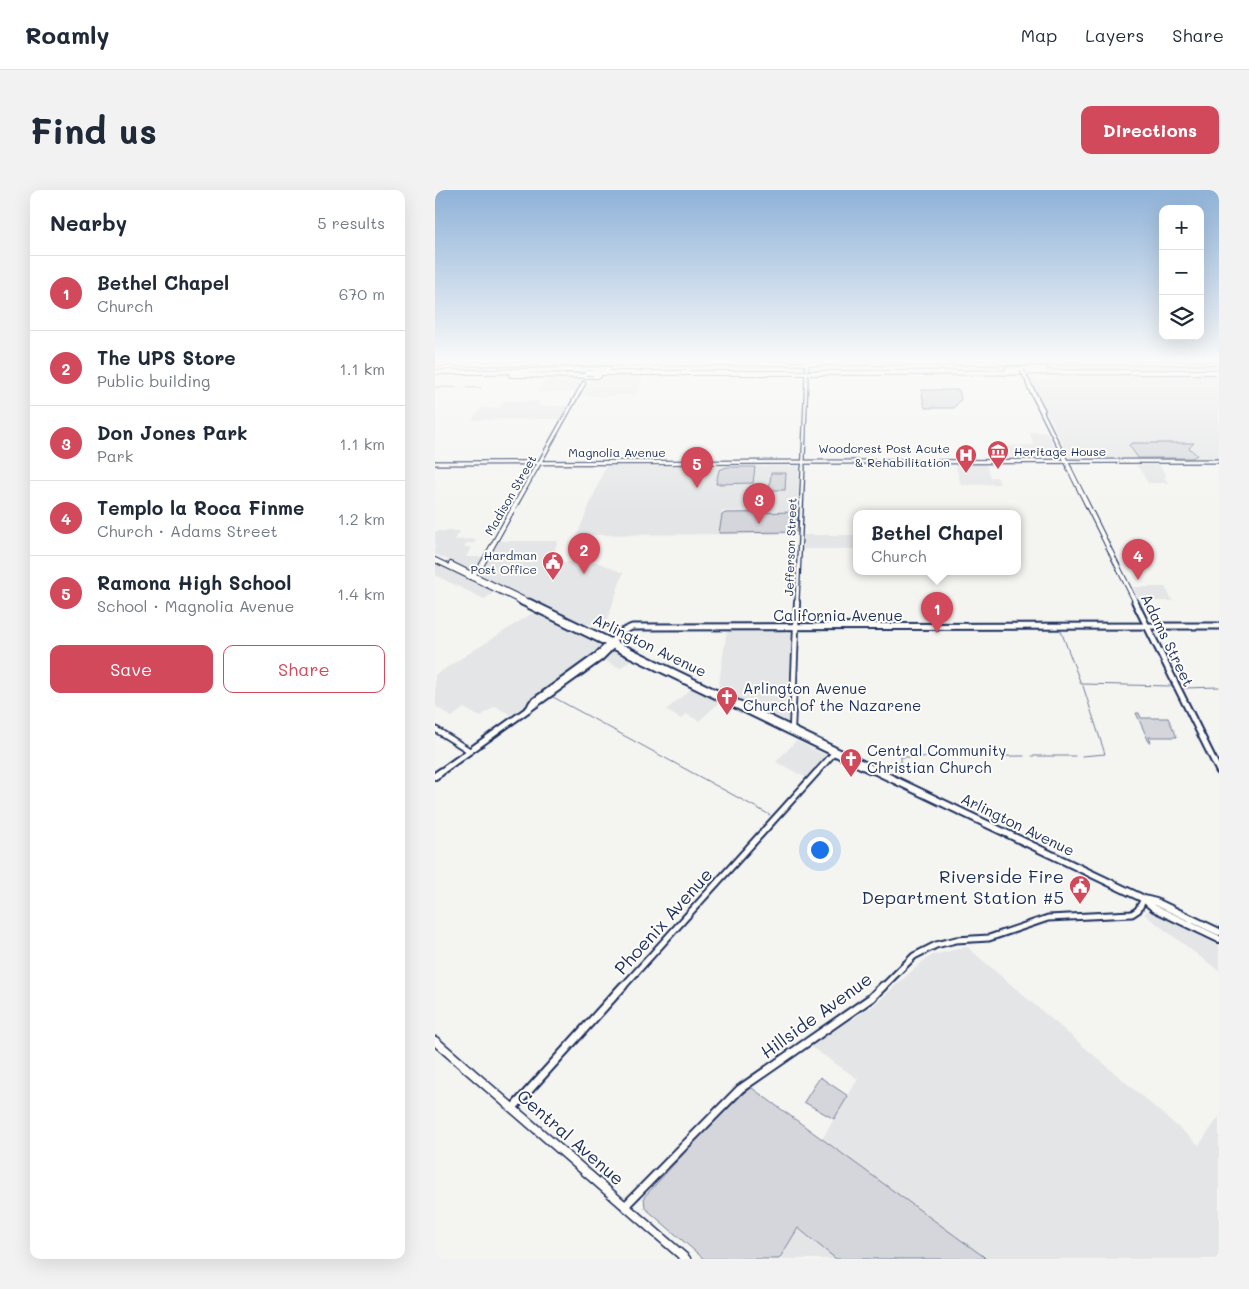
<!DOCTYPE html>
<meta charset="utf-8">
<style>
:root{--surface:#fff;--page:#f2f2f3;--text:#1f2937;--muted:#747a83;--line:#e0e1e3;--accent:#d1495b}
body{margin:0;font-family:Mali,sans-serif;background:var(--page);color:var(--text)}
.controls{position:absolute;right:15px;top:15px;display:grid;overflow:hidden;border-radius:10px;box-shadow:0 5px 20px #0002}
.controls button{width:45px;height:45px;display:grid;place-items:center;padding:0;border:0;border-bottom:1px solid var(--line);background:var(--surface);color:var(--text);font:25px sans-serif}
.you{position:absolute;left:384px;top:659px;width:18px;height:18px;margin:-12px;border:4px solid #fff;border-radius:50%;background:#1a73e8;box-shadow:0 0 0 8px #1a73e833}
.badge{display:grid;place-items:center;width:32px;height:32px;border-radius:50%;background:var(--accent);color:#fff;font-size:16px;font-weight:700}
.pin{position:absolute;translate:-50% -41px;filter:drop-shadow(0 1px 2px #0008)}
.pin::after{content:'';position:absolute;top:26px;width:18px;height:15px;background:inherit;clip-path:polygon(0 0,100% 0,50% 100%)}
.popup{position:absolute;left:418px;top:320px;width:168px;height:65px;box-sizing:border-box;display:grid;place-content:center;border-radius:10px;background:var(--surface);filter:drop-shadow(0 1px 4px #0005);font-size:16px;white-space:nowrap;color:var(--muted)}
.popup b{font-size:19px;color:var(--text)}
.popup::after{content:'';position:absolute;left:50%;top:100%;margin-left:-10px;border:10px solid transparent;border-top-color:var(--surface)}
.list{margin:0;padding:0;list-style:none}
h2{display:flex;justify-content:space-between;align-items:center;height:65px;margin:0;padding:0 20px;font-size:21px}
h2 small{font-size:16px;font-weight:400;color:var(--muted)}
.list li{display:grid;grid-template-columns:32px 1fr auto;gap:15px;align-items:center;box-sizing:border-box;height:75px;padding:0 20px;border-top:1px solid var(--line)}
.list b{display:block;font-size:19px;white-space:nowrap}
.list p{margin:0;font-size:16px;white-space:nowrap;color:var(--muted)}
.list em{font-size:16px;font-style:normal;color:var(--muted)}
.actions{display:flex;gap:10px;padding:15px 20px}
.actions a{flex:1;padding:11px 0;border:1px solid var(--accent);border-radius:10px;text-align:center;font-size:18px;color:var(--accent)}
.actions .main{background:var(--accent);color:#fff}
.icon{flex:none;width:28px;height:28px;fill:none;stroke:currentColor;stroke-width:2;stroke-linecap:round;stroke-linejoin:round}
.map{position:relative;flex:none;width:784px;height:1069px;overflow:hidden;border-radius:10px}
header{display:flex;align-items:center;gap:30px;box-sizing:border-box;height:70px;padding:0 25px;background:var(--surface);border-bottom:1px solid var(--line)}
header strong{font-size:24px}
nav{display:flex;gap:28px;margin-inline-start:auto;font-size:18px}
.intro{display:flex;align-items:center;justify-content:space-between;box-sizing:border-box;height:120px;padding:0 30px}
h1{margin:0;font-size:35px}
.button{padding:12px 22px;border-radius:10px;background:var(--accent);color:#fff;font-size:18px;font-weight:700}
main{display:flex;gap:30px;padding:0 30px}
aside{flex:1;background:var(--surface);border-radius:10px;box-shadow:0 5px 20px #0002}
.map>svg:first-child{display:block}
.built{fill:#e4e5e6}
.green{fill:#d4d6db;stroke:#78829c}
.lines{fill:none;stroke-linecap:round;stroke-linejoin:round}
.stream{stroke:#717c98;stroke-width:1}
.tertiary-far4-casing{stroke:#1b2f5e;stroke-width:5}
.tertiary-far3-casing{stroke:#1b2f5e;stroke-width:5.5}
.tertiary-far2-casing{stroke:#1b2f5e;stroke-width:8}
.tertiary-far1-casing{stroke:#1b2f5e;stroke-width:9}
.tertiary-casing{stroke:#1b2f5e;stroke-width:11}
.secondary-far4-casing{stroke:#1b2f5e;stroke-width:5.5}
.secondary-far3-casing{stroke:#1b2f5e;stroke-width:6}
.secondary-far2-casing{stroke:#1b2f5e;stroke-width:9}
.secondary-far1-casing{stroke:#1b2f5e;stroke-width:10}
.secondary-casing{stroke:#1b2f5e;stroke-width:11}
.primary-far3-casing{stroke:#1b2f5e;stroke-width:5.5}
.primary-far2-casing{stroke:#1b2f5e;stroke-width:6}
.primary-far1-casing{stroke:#1b2f5e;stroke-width:9}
.primary-casing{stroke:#1b2f5e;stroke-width:10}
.motorway-casing{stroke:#1b2f5e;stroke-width:6}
.tertiary-far4{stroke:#fdfcf7;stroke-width:2.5}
.tertiary-far3{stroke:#fdfcf7;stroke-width:3}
.tertiary-far2{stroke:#fdfcf7;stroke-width:4.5}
.tertiary-far1{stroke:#fdfcf7;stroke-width:5}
.tertiary{stroke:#fdfcf7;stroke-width:7}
.secondary-far4{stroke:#fdfcf7;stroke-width:3}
.secondary-far3{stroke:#fdfcf7;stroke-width:4}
.secondary-far2{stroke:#fdfcf7;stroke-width:5}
.secondary-far1{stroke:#fdfcf7;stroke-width:6}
.secondary{stroke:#fdfcf7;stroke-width:8}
.primary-far3{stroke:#fdfcf7;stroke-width:3}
.primary-far2{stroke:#fdfcf7;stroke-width:4}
.primary-far1{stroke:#fdfcf7;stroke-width:5}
.primary{stroke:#fdfcf7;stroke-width:6}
.motorway{stroke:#fdfcf7;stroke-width:4}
.secondary-bridge-casing{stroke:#1b2f5e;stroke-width:5.5;stroke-linecap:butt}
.motorway-bridge-casing{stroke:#1b2f5e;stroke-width:6;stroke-linecap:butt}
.secondary-bridge{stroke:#fdfcf7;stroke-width:3}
.motorway-bridge{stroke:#fdfcf7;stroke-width:4}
.labels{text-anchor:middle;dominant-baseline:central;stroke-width:4;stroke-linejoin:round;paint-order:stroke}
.far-poi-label{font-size:12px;fill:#1b2f5e;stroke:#fdfcf7;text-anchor:end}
.far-street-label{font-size:12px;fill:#1b2f5e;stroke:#fdfcf7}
.street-label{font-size:15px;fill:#1b2f5e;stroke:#fdfcf7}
.poi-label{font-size:15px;fill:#1b2f5e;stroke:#fdfcf7;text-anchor:start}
.near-poi-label{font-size:18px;fill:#1b2f5e;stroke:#fdfcf7;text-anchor:end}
.near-street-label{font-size:18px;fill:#1b2f5e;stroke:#fdfcf7}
</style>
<header>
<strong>Roamly</strong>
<nav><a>Map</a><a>Layers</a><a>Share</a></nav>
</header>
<div class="intro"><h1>Find us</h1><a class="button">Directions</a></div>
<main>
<aside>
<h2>Nearby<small>5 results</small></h2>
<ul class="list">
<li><span class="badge">1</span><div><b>Bethel Chapel</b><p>Church</p></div><em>670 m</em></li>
<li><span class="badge">2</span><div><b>The UPS Store</b><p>Public building</p></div><em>1.1 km</em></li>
<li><span class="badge">3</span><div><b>Don Jones Park</b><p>Park</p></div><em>1.1 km</em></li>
<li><span class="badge">4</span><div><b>Templo la Roca Finme</b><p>Church · Adams Street</p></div><em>1.2 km</em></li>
<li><span class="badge">5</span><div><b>Ramona High School</b><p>School · Magnolia Avenue</p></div><em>1.4 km</em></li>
</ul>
<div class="actions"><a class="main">Save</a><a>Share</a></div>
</aside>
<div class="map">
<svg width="784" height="1069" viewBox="0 0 784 1069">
<rect width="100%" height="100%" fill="#f4f4f1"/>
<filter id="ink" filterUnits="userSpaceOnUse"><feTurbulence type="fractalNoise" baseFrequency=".02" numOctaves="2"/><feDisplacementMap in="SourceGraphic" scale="10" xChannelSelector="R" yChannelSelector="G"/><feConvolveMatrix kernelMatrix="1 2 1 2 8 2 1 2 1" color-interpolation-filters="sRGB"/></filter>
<g filter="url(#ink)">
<g class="built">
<path d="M586 174H784V178L666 179 588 177Z"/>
<path d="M209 186 200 206H147L157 187Z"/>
<path d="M784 186V269H635L596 190 643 187Z"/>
<path d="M127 188H149L140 202H102L109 191Z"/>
<path d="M69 211H106L103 216H133L126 229 37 230 46 218H64Z"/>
<path d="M594 242H612L625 269 577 268 572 256 599 255Z"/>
<path d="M520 274H551L555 287H562L565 294 526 295Z"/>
<path d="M702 275H724L732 287H729L733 293H713Z"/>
<path d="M171 276H364L363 321H287L284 343H361V344L142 345Z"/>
<path d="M0 341H25L20 350 41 349 39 353H32L29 357H36L31 367H48L40 379 34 380 0 364Z"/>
<rect x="369" y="345" width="53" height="14"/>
<path d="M63 351H123L115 372H162L188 383 171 434H147L43 384Z"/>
<path d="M0 372 56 399 59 403 49 409 0 385Z"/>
<path d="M698 397H730L738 411H704Z"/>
<path d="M101 421 169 455 158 466 76 525 60 516 45 527 29 518 17 527 0 516V485Z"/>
<path d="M292 440H360L353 532 283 499Z"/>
<path d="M177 461H181L197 469 185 478 168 470Z"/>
<path d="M257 498 285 512 264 531 251 524 246 529 231 520Z"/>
<path d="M361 551 391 565 372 588 341 572Z"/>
<path d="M713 721 784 753V781L709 724Z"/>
<path d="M532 757 764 955 784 927V1069H551L387 949 423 889 375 856 439 815 487 772 498 765Z"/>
<path d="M362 1038 401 1069H344Z"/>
</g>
<g class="green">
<path d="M486 200H524L526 209 519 218H490Z"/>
<path d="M697 253H759L754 258 762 265 757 268H703L694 255Z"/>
<path d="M292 277H320L318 293 281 294 284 280Z"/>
<path d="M336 283H351L350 300H334Z"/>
<path d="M363 322 362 342 284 343 287 325 290 323Z"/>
<path d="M701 523H704L706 528H733L742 547H714L716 552H714Z"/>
<path d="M385 887 413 906 399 929 369 912Z"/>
<path d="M317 898 548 1066 551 1069H401L363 1038 344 1069H269L210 1018 209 1007 264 947 312 900Z"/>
</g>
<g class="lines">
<g class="stream">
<path d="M0 197 46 198"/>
<path d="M626 441 646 494 736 496"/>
<path d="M749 498 784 497"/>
<path d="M118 507 335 625"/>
<path d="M597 566H640"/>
<path d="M647 566 670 564 648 496"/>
<path d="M466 579V567L589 566"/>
</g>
<g class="tertiary-far4-casing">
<g id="tertiary-far4">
<path d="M584 173H784"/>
<path d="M368 279 372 172"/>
</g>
</g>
<g class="tertiary-far3-casing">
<path id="tertiary-far3" d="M362 413 368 278"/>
</g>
<g class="tertiary-far2-casing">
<g id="tertiary-far2">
<path d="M0 539 35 561"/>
<path d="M357 540 362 412"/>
<path d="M381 583 399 563"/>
</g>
</g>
<g class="tertiary-far1-casing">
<g id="tertiary-far1">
<path d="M187 798 382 582"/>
<path d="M447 798 479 766 501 755 521 750 554 748 613 728 697 724 703 720 709 709"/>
</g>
</g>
<g class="tertiary-casing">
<g id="tertiary">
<path d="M78 918 188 796"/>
<path d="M190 1016 305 899 436 808 448 796"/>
</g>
</g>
<g class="secondary-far4-casing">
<g id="secondary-far4">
<path d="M0 174 584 173"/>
<path d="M589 184 608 220"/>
<path d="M593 194 635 279"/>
<path d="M101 279 149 193"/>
</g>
</g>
<g class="secondary-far3-casing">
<g id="secondary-far3">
<path d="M634 278 701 413"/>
<path d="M35 387 45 378 101 278"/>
</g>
</g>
<g class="secondary-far2-casing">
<g id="secondary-far2">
<path d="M700 412 784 581"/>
<path d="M95 517 97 513 162 466 186 442 197 437 784 436"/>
<path d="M4 583 165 468 179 454"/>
</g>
</g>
<g class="secondary-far1-casing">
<path id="secondary-far1" d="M0 586 6 582"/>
</g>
<g class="secondary-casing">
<path id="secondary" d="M0 851 251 1069"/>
</g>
<g class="primary-far3-casing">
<path id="primary-far3" d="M0 273 784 271"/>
</g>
<g class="primary-far2-casing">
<g id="primary-far2">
<path d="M0 370 89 413"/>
<path d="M16 374 96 413"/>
</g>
</g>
<g class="primary-far1-casing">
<g id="primary-far1">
<path d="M87 412 435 580 447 583"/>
<path d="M94 412 443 581"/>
</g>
</g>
<g class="primary-casing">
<g id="primary">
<path d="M443 582 709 709 721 712 784 742"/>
<path d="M711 711 719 718 784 749"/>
</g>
</g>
<g class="motorway-casing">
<g id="motorway">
<path d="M572 179H610"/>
<path d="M0 182H49"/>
<path d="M45 182 174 179"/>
<path d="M158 183H366"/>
<path d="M375 183 784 182"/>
<path d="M76 185 164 186"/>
</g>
</g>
<use href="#tertiary-far4" class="tertiary-far4"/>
<use href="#tertiary-far3" class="tertiary-far3"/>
<use href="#tertiary-far2" class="tertiary-far2"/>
<use href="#tertiary-far1" class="tertiary-far1"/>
<use href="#tertiary" class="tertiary"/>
<use href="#secondary-far4" class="secondary-far4"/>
<use href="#secondary-far3" class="secondary-far3"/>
<use href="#secondary-far2" class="secondary-far2"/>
<use href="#secondary-far1" class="secondary-far1"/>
<use href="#secondary" class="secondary"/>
<use href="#primary-far3" class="primary-far3"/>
<use href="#primary-far2" class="primary-far2"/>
<use href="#primary-far1" class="primary-far1"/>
<use href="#primary" class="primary"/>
<use href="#motorway" class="motorway"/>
<g class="secondary-bridge-casing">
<path id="secondary-bridge" d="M587 180 589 184"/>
</g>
<g class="motorway-bridge-casing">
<g id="motorway-bridge">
<path d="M152 183H158"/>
<path d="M366 183H375"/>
</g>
</g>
<use href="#secondary-bridge" class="secondary-bridge"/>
<use href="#motorway-bridge" class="motorway-bridge"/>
</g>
</g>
<linearGradient id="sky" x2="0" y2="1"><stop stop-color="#8fb2d8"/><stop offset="0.53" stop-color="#fafaf9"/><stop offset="1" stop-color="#fafaf9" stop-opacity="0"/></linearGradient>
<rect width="784" height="322" fill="url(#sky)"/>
<defs>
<g id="museum-pin" transform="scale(1.125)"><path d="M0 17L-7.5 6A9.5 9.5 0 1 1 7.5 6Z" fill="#d1495b" stroke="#fdfcf7"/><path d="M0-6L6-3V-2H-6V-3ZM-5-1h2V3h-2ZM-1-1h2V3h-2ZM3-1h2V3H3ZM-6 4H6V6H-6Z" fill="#fff"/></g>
<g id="hospital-pin" transform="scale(1.125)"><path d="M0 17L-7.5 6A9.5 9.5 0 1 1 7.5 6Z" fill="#d1495b" stroke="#fdfcf7"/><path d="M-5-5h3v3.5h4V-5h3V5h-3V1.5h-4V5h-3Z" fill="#fff"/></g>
<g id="civic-pin" transform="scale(1.125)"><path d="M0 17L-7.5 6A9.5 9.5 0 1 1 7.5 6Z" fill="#d1495b" stroke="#fdfcf7"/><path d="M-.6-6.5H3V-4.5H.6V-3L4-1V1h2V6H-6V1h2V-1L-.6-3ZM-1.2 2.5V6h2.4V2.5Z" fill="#fff"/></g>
<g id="church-pin" transform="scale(1.125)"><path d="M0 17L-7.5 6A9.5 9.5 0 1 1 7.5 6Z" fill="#d1495b" stroke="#fdfcf7"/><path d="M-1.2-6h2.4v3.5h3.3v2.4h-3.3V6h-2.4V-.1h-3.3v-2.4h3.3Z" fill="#fff"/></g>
</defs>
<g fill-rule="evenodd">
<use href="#museum-pin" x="563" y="261"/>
<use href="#hospital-pin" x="531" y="265"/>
<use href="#civic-pin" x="118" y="372"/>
<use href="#church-pin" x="292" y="507"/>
<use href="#church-pin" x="416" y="569"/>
<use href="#civic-pin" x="645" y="696"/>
</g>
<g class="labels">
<g class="far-poi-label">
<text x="515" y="258">Woodcrest Post Acute<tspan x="515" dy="14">&amp; Rehabilitation</tspan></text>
<text x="579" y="261" text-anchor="start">Heritage House</text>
<text x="102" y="365">Hardman<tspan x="102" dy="14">Post Office</tspan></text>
</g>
<g class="far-street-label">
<text x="182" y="262">Magnolia Avenue</text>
<text transform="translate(75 305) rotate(-60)">Madison Street</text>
<text transform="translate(355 357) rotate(-88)">Jefferson Street</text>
</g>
<g class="street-label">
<text x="403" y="425">California Avenue</text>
<text transform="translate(733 450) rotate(64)">Adams Street</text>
<text transform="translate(215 455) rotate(26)">Arlington Avenue</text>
<text transform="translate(583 634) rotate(26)">Arlington Avenue</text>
</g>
<g class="poi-label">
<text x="308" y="498">Arlington Avenue<tspan x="308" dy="17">Church of the Nazarene</tspan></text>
<text x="432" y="560">Central Community<tspan x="432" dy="17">Christian Church</tspan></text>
</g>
<g class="near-poi-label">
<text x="629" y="686">Riverside Fire<tspan x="629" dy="21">Department Station #5</tspan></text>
</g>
<g class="near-street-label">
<text transform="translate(228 731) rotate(-48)">Phoenix Avenue</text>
<text transform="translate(381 825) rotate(-36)">Hillside Avenue</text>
<text transform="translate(136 947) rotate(41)">Central Avenue</text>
</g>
</g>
</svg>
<div class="controls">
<button>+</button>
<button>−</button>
<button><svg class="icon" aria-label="layers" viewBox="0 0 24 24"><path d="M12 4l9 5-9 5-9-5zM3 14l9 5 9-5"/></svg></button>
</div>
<div class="you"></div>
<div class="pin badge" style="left:502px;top:443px">1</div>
<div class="popup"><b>Bethel Chapel</b>Church</div>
<div class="pin badge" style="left:149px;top:384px">2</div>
<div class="pin badge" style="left:324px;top:334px">3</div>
<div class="pin badge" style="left:703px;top:390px">4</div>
<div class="pin badge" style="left:262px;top:298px">5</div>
</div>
</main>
